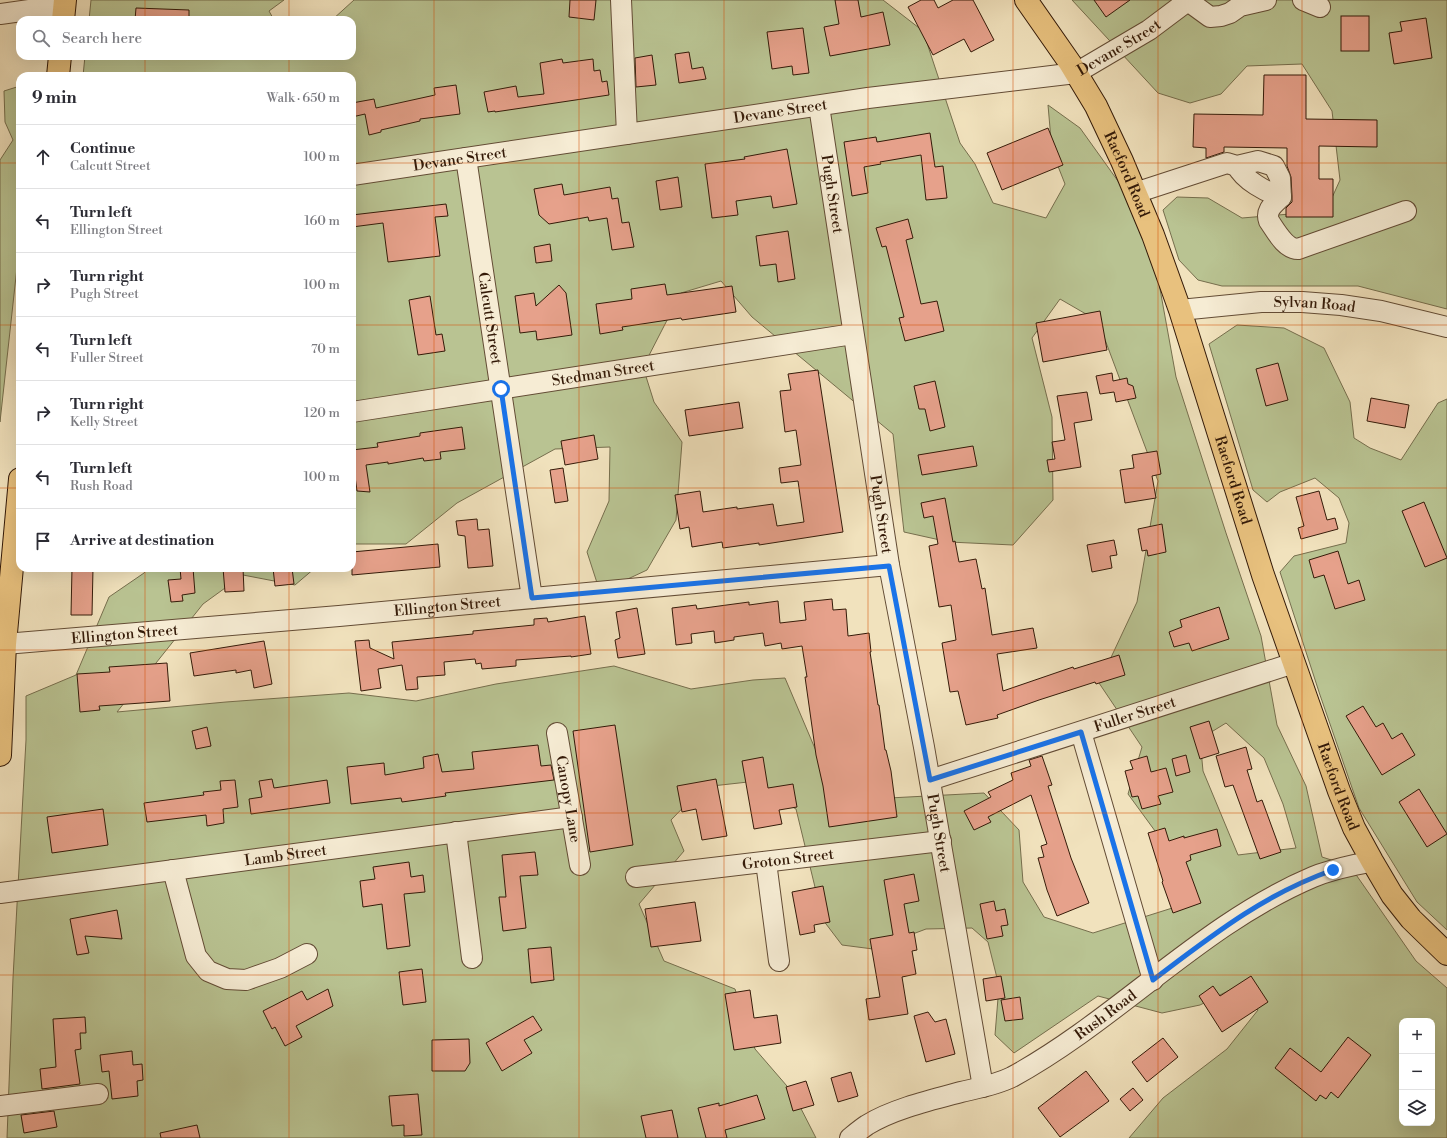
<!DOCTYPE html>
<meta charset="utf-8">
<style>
:root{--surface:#fff;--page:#f7f7f7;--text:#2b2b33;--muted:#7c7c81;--line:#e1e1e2}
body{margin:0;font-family:"Libre Bodoni",serif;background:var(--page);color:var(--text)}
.controls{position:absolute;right:12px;bottom:12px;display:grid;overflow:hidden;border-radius:8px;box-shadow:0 4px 16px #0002}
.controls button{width:36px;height:36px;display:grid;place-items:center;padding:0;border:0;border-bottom:1px solid var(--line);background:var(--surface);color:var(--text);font:20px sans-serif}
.stop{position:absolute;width:12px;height:12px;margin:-9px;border:3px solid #1a73e8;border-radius:50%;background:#fff}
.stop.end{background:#1a73e8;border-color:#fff;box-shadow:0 1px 4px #0008}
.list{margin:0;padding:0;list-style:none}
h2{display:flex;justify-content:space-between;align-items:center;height:52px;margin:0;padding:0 16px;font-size:17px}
h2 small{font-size:13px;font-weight:400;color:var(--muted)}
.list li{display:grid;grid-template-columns:26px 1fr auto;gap:12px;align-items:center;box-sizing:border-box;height:64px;padding:0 16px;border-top:1px solid var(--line)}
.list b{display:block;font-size:15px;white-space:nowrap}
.list p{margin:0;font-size:13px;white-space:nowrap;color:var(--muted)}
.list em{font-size:13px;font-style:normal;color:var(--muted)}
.icon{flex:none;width:22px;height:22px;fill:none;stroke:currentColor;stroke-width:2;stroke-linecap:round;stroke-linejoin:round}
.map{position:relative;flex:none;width:1447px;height:1138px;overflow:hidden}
.search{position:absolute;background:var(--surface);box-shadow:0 4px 16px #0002;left:16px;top:16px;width:340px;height:44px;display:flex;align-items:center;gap:10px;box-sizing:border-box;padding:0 14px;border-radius:12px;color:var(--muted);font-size:15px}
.panel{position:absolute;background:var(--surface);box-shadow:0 4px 16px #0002;left:16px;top:72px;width:340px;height:500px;border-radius:12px}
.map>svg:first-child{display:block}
.green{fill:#b9c392;stroke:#766e4d;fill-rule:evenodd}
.building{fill:#e6a18b;stroke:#341a08}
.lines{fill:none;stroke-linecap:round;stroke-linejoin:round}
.minor-casing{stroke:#634c35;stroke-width:22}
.major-casing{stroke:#341a08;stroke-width:24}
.minor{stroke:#f6ecd4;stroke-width:20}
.major{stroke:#e8c17e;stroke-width:22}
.route{stroke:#1a73e8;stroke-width:5}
.grid{fill:none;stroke:#d6530c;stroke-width:1;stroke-opacity:0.55}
.labels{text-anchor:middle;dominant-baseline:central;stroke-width:3;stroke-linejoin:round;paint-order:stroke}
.street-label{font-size:15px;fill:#341a08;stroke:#f6ecd4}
</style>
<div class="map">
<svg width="1447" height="1138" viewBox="0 0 1447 1138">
<rect width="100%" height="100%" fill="#f1e2bd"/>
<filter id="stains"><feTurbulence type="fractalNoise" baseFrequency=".005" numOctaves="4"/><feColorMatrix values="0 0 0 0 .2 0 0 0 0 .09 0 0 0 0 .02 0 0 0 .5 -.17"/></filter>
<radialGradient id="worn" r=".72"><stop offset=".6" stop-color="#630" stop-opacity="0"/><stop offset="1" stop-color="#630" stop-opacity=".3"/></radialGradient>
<g class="green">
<path d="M91 0H284L269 11 274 20H89Z"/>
<path d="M354 0H883L923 31 960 143 975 164 993 203 1046 218 1065 184 1052 151 1048 105 1080 128 1148 223 1176 377 1226 533 1261 636 1277 725 1306 786 1322 857 1350 866 1416 961 1447 988V1138H1129L1163 1098 1227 1049 1258 1010 1238 986 1200 1005 1162 1013 1098 996 1014 1053 995 1035 999 986 988 942 972 928 926 929 873 949 842 945 823 920 796 809 748 782 703 787 671 820 684 851 639 904 664 961 735 989 755 1049 793 1093 816 1138H7L13 978 26 740V696L76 675 109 597 144 573 148 568H315L295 585 243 575 203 604 117 712 226 702 349 693 416 701 496 684 614 666 691 689 753 680 785 678 825 772 889 798 984 793 1019 830 1023 882 1044 917 1093 933 1185 904 1166 846 1128 794 1142 747 1099 683 1137 602 1158 481 1098 321 1060 299 1032 338 1052 417 1053 500 1013 545 949 542 904 532 893 434 752 317 721 281 681 293 643 367 654 402 682 442 676 520 647 570 600 592 587 552 609 501 610 447 555 449 457 503 406 544H352V76H83L85 56H352V20H332ZM1226 723 1264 758 1283 804 1296 848 1238 855 1203 771 1200 739ZM1402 1021H1432V1123H1402Z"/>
<path d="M1072 0H1447V309L1358 286H1222L1198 280 1179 260 1163 210 1177 197 1208 198 1242 218 1326 211 1340 180 1332 111 1302 64 1247 66 1221 94 1190 103 1158 93Z"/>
<path d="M20 86V240L0 422V160L13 140 5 122 4 91Z"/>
<path d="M1237 325 1284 328 1324 348 1350 402 1354 438 1370 448 1401 460 1438 403 1447 399V930L1417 902 1359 808 1320 695 1280 572 1294 556 1346 543 1349 523 1339 498 1315 478 1280 492 1267 502 1253 490 1209 344Z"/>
</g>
<g class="building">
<path d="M570 0H596L594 20 569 17Z"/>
<path d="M835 0H858L861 17 883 12 890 45 830 56 824 27 839 24Z"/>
<path d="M921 0H934L938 8 953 0H973L994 40 971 52 964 39 933 55 908 7Z"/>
<path d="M1094 0H1130L1106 17Z"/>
<path d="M136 8 189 10V20H135Z"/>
<rect x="1341" y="16" width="28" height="35"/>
<path d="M1426 18 1432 58 1394 64 1389 33 1402 31 1400 22Z"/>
<path d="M803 28 809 73 793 75 792 66 772 69 767 32Z"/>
<path d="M689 52 692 69 703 67 706 79 679 83 675 54Z"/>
<path d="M652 55 656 85 636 87 635 58Z"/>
<path d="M562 59 563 63 593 59 594 71 600 70 602 82 607 81 609 95 495 112V111L488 112 484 92 516 86 518 97 544 94 540 63Z"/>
<path d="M1264 75H1306V119L1377 120V147L1319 146V179H1333V217H1286V208L1292 202V196L1291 177 1287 166V148L1224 147V152L1206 158V148L1193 147 1194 114 1263 115Z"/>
<path d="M456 85 460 114 420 119V121L381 130V132L369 135 365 114 352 117V103L374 99 376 108 435 95 434 88Z"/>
<path d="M1048 128 1063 165 1002 190 987 153Z"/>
<path d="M930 133 935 167 943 166 947 198 926 200 921 155 880 162 881 164 864 167 868 193 852 196 844 142 876 137 877 142Z"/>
<path d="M787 149 797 204 773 208 771 196 736 201 738 215 712 218 705 164 745 159 744 157Z"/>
<path d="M678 177 682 207 660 210 656 181Z"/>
<path d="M562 184 564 195 610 187 612 199 618 198 622 223 629 222 634 247 612 250 607 218 589 221 588 217 549 224 539 215 534 189Z"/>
<path d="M446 204 448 216 435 217 440 256 388 262 383 223 352 227V215Z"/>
<path d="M908 219 913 238 906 240 921 304 937 301 944 331 905 341 899 318 904 317 886 246 882 247 876 228Z"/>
<path d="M788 231 795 279 778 282 776 264 760 266 756 236Z"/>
<path d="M550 244 552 261 536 263 534 247Z"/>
<path d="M665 284 667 295 732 286 736 312 682 320 681 318 622 327 623 330 600 334 596 304 632 299 631 289Z"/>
<path d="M559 285 566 293 572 335 537 340 536 331 520 333 515 296 534 293 536 306Z"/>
<path d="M430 296 436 335 442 334 445 351 418 355 409 300Z"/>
<path d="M1100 311 1107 350 1043 362 1036 323Z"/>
<path d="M1278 363 1288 400 1266 406 1256 369Z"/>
<path d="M818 370 843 532 759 545V543L723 548 722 542 692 547 689 527 680 529 675 495 700 491 703 512 737 507V509L773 504 777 526 804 522 798 481 781 483 779 468 801 465 796 430 785 432 780 391 791 390 788 374Z"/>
<path d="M1112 373 1113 381 1127 378 1128 384 1133 386 1136 398 1116 402 1114 392 1100 394 1096 376Z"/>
<path d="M935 381 945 427 930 431 925 409H919L914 386Z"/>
<path d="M1087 392 1092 420 1074 423 1081 467 1049 472 1047 460 1055 459 1052 442 1065 440 1057 396Z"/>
<path d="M1371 398 1409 405 1405 428 1367 421Z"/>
<path d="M739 402 743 428 689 436 685 410Z"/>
<path d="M462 427 465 449 440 452 441 459 424 461 423 458 388 464V462L366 465 370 492 357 491 354 469H352V450L378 447 377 443 420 436V433Z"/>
<path d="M594 435 598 459 565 465 561 441Z"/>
<path d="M973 446 977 466 922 475 918 455Z"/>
<path d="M1157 451 1161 474 1152 476 1156 498 1125 503 1120 470 1134 468 1132 455Z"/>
<path d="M563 468 568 501 555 503 550 470Z"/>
<path d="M1319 491 1327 520 1335 518 1338 529 1301 539 1298 528 1304 526 1296 497Z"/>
<path d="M945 498 953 542 955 541 959 562 976 559 982 589 985 588 992 635 1033 628 1037 648 997 654 1003 691 1073 667 1074 669 1119 655 1125 675 1096 684 1095 682 1039 700 997 715 998 718 966 725 958 691 950 692 942 643 956 640 951 605 939 607 929 546 938 544 933 516 924 518 921 503Z"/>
<path d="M1424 502 1447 558 1425 567 1402 511Z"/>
<path d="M477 519 478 530 489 529 493 566 468 568 465 536 458 535 456 521Z"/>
<path d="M1162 524 1166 552 1148 556 1147 550 1142 551 1138 529Z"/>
<path d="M1114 540 1117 555 1110 556 1112 568 1092 572 1087 545Z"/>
<path d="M438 544 440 567 352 575V552Z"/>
<path d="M1338 551 1348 584 1359 580 1365 600 1335 609 1324 575 1314 578 1309 560Z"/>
<path d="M72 568H93L92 615H71Z"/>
<path d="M180 568H193L195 593 182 595 183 601 171 602 168 580 181 579Z"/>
<path d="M223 568H243L244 591 225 592Z"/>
<path d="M273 568H292L294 584 275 586Z"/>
<path d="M832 599 833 610 846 609 848 636 869 633 871 652H870L878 705H879L885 750H886L891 771 897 817 829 827 823 786 816 755 805 677H807L802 646 782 649 781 643 765 646 763 633 734 637V640L715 643 714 631 691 634 692 643 676 645 672 608 696 605 697 609 749 602V605L778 601 780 623 806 620 804 602Z"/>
<path d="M1219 607 1229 639 1192 651 1189 643 1174 647 1169 632 1182 627 1180 620Z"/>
<path d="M637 608 645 654 618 658 615 640 620 638 616 612Z"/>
<path d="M585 616 591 654 571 657V656L516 660V666L482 669 481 663 476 664 475 659 444 662 445 675 417 677 418 689 406 690 402 665 378 669 381 688 361 691 355 641 369 640 370 648 394 659 392 642 473 634V631L534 625V619L547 618 548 622Z"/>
<path d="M264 641 272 684 254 688 251 670 236 673V670L194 676 190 653Z"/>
<path d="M167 663 170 701 99 706 100 710 80 712 77 674 110 672 109 667Z"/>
<path d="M1363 706 1376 727 1383 723 1392 739 1402 733 1415 755 1382 775 1346 716Z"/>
<path d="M1209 721 1219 753 1200 759 1190 727Z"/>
<path d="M615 725 633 845 590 852 573 731Z"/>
<path d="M207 727 211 746 196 749 192 731Z"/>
<path d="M538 745 541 766 551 765 554 780 445 793 446 796 402 802 401 798 351 804 347 767 384 763 385 775 424 768 423 757 438 754 442 772 474 769 472 752Z"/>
<path d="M1246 747 1252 769 1247 770 1257 802 1262 800 1281 852 1260 859 1233 785 1225 787 1216 756Z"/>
<path d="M1186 755 1190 772 1176 776 1172 759Z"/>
<path d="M1042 756 1052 785 1048 786 1071 858 1089 903 1057 916 1047 890 1038 858 1044 857 1041 846 1047 844 1031 795 988 817 991 822 974 830 964 811 991 797 988 792 1013 780 1011 773 1031 766 1029 760Z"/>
<path d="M1147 756 1151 772 1166 768 1173 792 1158 796 1161 804 1142 809 1138 796 1132 797 1125 771 1133 769 1130 761Z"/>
<path d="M763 757 768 788 793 784 797 807 779 810 782 824 754 829 742 761Z"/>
<path d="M272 779 274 788 327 780 330 803 251 814 249 799 262 797 259 781Z"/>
<path d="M716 779 727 836 702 840 696 809 682 812 677 786Z"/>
<path d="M235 780 238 807 223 809 224 823 207 826 206 815 147 822 144 803 204 795 203 792 221 790 220 781Z"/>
<path d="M1419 789 1447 834 1427 847 1399 802Z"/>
<path d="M103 809 108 845 52 853 47 817Z"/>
<path d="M1165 828 1169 841 1184 836V838L1217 829 1221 846 1190 855 1191 860 1186 862 1201 903 1173 913 1162 882 1163 881 1148 833Z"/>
<path d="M535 852 538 875 520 876 526 928 503 931 499 897H506L502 855Z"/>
<path d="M409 862 411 877 423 875 425 892 404 894 410 946 387 949 382 904 363 907 360 881 375 879 373 867Z"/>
<path d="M914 874 919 901 904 904 909 933 914 932 917 950 912 951 916 974 902 977 908 1014 869 1020 866 999 880 997 870 939 893 935 884 880Z"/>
<path d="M823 886 830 922 814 925 815 932 800 935 792 892Z"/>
<path d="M994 901 996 911 1005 909 1008 925 1001 926 1003 936 987 939 980 904Z"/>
<path d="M695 902 701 941 651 947 645 909Z"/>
<path d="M117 910 122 939 85 936 89 953 77 955 70 919Z"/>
<path d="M551 947 554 980 531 983 528 949Z"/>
<path d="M422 969 426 1002 403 1005 399 972Z"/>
<path d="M1001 976 1005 998 986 1001 983 979Z"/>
<path d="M1251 976 1268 1002 1222 1032 1199 996 1213 986 1220 996Z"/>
<path d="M328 989 333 1006 296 1026 302 1037 285 1046 275 1027 272 1029 263 1011 302 991 307 1000Z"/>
<path d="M750 990 754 1018 777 1015 781 1043 734 1050 725 994Z"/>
<path d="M1020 997 1023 1019 1005 1021 1001 1000Z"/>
<path d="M928 1012 935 1022 946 1019 955 1054 926 1062 914 1016Z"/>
<path d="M533 1016 542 1030 524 1040 532 1053 502 1071 486 1043Z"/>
<path d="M85 1017 86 1033H80L81 1049 75 1050 80 1084 42 1089 40 1069 56 1067 53 1019Z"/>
<path d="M1348 1037 1371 1055 1338 1098 1331 1092 1326 1099 1320 1095 1316 1101 1275 1068 1290 1048 1321 1072Z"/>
<path d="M1163 1038 1178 1057 1147 1082 1132 1062Z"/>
<path d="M469 1039 470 1063 465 1071H432V1040Z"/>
<path d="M132 1051 133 1065 142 1064 143 1080 137 1081 138 1096 112 1099 109 1071 102 1072 100 1055Z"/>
<path d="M1086 1071 1109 1101 1060 1137 1038 1108Z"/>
<path d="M851 1072 858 1096 838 1102 831 1078Z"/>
<path d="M806 1081 814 1105 793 1111 786 1087Z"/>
<path d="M1133 1088 1143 1100 1130 1111 1120 1099Z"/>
<path d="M418 1094 422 1135 404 1136V1125L392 1126 389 1096Z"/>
<path d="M757 1095 765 1119 725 1130 727 1138H706L698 1108 719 1103V1106Z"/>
<path d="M672 1110 678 1138H646L641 1116Z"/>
<path d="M54 1111 57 1127 24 1133 21 1115Z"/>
<path d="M197 1125 200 1138H161L160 1133Z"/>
</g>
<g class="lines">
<g class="minor-casing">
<g id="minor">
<path d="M621 0 627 134"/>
<path d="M1303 0 1320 7"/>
<path d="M1188 1 1210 17 1221 16 1230 13 1240 6 1266 0"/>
<path d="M0 14 65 5"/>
<path id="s1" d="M819 106 889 565 924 747 983 1087"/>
<path id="s2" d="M466 158 532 598"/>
<path d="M1237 166C1244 180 1266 192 1281 197"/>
<path id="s3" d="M352 175 868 98 1076 73 1149 30 1189 0"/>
<path d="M1135 193 1227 163 1237 166 1258 161 1274 166 1280 178 1281 197C1274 204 1265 210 1269 221 1276 231 1285 249 1298 249L1406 211"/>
<path id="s4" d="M1180 310 1261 302H1302L1341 305 1381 311 1447 327"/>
<path id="s5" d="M352 412 853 334"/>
<path id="s6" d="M5 644 339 616 889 565"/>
<path d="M1081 732 1153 980"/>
<path id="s7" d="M557 733 580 865"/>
<path id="s8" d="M930 780 1294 663"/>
<path d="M456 832 472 958"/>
<path d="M766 862 779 961"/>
<path d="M173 870 196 956 208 971 227 979 246 980 280 968 307 954"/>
<path id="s9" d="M636 877 941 841"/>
<path id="s10" d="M0 893 572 817"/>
<path d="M0 1106 98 1094"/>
<path id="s11" d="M850 1138C855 1134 861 1129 867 1125 893 1109 931 1100 961 1092 978 1088 996 1085 1012 1077 1118 1019 1202 924 1313 877 1332 869 1352 866 1372 861"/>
</g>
</g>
<g class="major-casing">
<g id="major">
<path id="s12" d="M1026 0 1070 63 1096 106 1122 161 1153 235 1180 310 1263 575 1339 791 1354 828 1372 861 1392 895 1411 919 1447 954"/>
<path d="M63 20 65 0"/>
<path d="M58 76 60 56"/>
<path d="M0 755 5 644 20 479"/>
</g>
</g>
<use href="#minor" class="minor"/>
<use href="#major" class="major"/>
</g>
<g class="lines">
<path class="route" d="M501 389 532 598 889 566 930 780 1081 732 1153 980C1210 937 1264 894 1333 870"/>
</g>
<path class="grid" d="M145 0V20M289 0V20M434 0V1138M579 0V1138M724 0V1138M868 0V1138M1013 0V1138M1158 0V1138M1302 0V1138M145 56V76M289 56V76M0 163H20M352 163H1447M0 325H20M352 325H1447M0 488H20M352 488H1447M145 568V1138M289 568V1138M0 650H1447M0 813H1447M0 975H1447"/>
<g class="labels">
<g class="street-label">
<text stroke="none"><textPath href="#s3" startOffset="781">Devane Street</textPath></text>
<text stroke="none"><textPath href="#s3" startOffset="433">Devane Street</textPath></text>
<text stroke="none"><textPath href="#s3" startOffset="109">Devane Street</textPath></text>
<text stroke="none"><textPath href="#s12" startOffset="202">Raeford Road</textPath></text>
<text stroke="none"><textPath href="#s1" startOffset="89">Pugh Street</textPath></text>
<text stroke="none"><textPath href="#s4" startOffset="135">Sylvan Road</textPath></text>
<text stroke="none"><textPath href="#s2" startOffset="162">Calcutt Street</textPath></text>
<text stroke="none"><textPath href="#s5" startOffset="254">Stedman Street</textPath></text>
<text stroke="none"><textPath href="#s12" startOffset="526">Raeford Road</textPath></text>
<text stroke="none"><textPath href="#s1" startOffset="413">Pugh Street</textPath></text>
<text stroke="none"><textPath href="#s6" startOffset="444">Ellington Street</textPath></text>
<text stroke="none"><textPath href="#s6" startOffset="120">Ellington Street</textPath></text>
<text stroke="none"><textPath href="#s8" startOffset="215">Fuller Street</textPath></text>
<text stroke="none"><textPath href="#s12" startOffset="850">Raeford Road</textPath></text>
<text stroke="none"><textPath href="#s7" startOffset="67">Canopy Lane</textPath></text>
<text stroke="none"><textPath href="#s1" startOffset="737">Pugh Street</textPath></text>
<text stroke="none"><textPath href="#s10" startOffset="288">Lamb Street</textPath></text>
<text stroke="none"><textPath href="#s9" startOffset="153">Groton Street</textPath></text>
<text stroke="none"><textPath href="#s11" startOffset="287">Rush Road</textPath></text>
</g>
</g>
<rect width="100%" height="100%" filter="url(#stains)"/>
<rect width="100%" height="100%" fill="url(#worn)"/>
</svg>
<div class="controls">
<button>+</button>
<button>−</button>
<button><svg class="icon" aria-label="layers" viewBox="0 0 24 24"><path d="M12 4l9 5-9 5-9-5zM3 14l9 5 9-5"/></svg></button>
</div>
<div class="stop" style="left:501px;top:389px"></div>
<div class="stop end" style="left:1333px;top:870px"></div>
<div class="search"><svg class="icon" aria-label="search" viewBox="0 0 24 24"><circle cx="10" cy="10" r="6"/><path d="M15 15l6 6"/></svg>Search here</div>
<section class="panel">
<h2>9 min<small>Walk · 650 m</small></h2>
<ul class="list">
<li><svg class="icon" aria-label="ahead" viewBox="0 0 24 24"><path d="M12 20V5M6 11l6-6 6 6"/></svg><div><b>Continue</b><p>Calcutt Street</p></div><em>100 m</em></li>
<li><svg class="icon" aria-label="left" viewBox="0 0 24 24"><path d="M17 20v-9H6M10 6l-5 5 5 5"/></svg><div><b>Turn left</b><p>Ellington Street</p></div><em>160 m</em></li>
<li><svg class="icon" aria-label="right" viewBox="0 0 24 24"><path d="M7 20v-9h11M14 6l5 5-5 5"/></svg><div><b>Turn right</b><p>Pugh Street</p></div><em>100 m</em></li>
<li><svg class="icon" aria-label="left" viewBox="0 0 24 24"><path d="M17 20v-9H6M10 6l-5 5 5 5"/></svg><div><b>Turn left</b><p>Fuller Street</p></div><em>70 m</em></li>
<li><svg class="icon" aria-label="right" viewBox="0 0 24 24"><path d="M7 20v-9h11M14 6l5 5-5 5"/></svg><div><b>Turn right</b><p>Kelly Street</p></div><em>120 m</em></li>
<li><svg class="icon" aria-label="left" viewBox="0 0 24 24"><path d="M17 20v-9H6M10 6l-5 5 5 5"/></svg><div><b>Turn left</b><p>Rush Road</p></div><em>100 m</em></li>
<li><svg class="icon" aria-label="arrive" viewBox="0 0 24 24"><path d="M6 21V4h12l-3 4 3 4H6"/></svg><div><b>Arrive at destination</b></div></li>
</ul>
</section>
</div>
